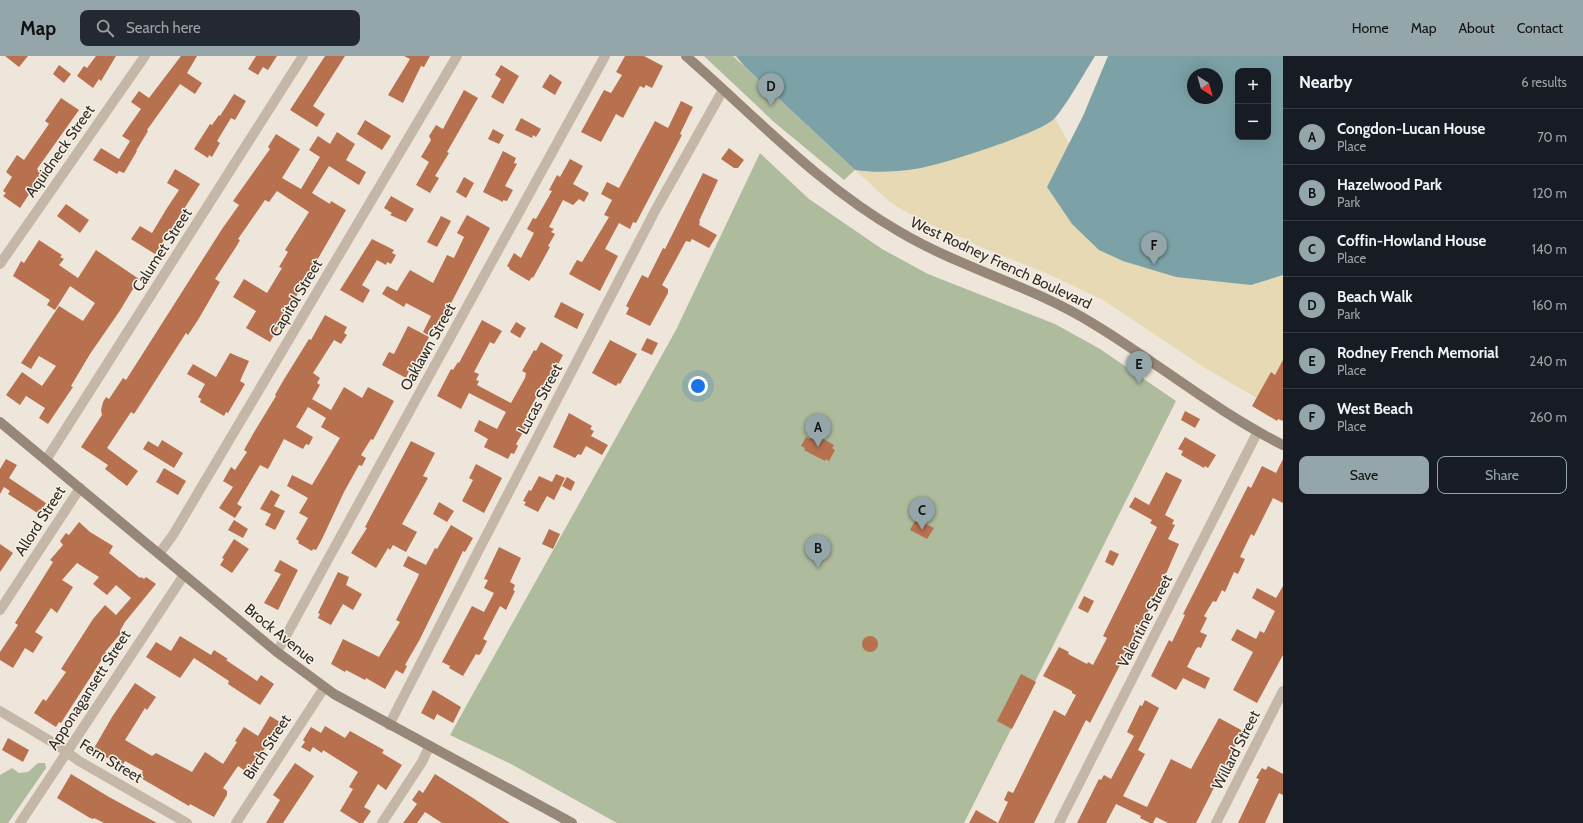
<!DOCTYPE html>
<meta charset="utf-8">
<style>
:root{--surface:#171b24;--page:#242831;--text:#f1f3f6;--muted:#9ea1a6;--line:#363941;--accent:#94a6aa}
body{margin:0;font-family:Cabin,sans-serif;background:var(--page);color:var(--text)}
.controls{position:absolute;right:12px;top:12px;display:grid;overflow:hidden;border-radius:8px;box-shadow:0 4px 16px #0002}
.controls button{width:36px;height:36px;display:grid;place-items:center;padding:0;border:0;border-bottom:1px solid var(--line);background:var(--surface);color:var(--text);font:20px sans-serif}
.compass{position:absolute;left:1187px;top:12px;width:36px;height:36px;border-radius:50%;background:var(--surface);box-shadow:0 4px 16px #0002;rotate:143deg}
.you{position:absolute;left:698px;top:330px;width:14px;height:14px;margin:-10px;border:3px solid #fff;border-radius:50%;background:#1a73e8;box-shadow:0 0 0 6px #1a73e833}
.badge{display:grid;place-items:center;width:26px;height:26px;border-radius:50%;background:var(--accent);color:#111;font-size:13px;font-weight:700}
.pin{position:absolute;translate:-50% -33px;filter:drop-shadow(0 1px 2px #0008)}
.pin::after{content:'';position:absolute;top:21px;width:14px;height:12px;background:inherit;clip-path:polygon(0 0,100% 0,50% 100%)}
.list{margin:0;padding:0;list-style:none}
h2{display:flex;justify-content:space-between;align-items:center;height:52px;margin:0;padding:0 16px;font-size:17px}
h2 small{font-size:13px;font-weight:400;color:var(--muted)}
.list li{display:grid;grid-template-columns:26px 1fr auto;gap:12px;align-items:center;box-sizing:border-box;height:56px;padding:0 16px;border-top:1px solid var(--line)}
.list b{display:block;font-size:15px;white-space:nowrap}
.list p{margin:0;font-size:13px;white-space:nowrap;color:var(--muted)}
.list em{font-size:13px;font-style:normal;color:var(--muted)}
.actions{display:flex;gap:8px;padding:12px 16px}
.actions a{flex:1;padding:9px 0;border:1px solid var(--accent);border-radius:8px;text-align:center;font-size:14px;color:var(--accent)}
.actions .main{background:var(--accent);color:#111}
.icon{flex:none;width:22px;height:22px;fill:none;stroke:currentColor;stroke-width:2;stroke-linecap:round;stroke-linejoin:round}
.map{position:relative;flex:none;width:1283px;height:767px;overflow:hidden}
header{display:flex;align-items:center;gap:24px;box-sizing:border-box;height:56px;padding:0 20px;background:var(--accent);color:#111}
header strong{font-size:19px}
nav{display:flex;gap:22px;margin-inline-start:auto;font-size:14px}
.search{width:280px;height:36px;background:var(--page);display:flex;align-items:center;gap:10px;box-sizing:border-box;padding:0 14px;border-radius:8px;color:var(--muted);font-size:15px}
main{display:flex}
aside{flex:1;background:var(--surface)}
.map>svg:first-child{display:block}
.green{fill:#aebb9c}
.sand{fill:#e6d9b4}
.water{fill:#7ca2a7;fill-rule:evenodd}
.building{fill:#b7714f}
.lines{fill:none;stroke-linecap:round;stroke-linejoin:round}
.street{stroke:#c4b7a7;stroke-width:10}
.secondary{stroke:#978779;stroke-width:10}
.labels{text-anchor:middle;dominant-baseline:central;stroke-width:3;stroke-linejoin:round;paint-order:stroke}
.street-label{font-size:15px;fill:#322b27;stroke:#f6f0e5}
</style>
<header>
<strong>Map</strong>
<div class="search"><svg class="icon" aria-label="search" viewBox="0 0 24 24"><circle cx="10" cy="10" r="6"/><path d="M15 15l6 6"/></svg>Search here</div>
<nav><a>Home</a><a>Map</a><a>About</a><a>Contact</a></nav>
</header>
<main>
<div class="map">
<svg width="1283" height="767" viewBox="0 0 1283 767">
<rect width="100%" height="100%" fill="#eee6da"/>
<g class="green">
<path d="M704 0H733L855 114 844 124 774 66Z"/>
<path d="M760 97 809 143 882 193 928 218 1055 268 1100 293 1176 345 964 767H617L511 708 450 679 676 274Z"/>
<path d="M38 707H45L46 712 8 767H0V719L12 712 19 717 28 716Z"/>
</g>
<path class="sand" d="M733 0H771L1015 72 1055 62 1073 95 1283 201V357L1205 312 1103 244 1046 217 978 190 966 183 948 177 908 157 890 146 855 114Z"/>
<g class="water">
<path d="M736 0H1095C1083 19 1069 45 1055 62 1042 77 938 110 915 113 895 116 875 117 855 114L745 11Z"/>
<path d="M1108 0H1283V219L1251 229 1176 221 1123 205 1099 194 1072 168 1047 131 1083 60ZM1238 15H1268V81H1238ZM1193 18H1217V42H1193Z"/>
</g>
<g class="building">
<path d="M5 0H28L19 11Z"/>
<path d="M96 0H116L101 25 99 23 93 32 77 20 84 10 87 12Z"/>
<path d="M181 0H197L187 17 202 27 195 38 180 28 147 74 148 75 136 95H137L124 117 119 115 117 118 93 104 101 92 119 103 130 85 122 80 141 53 131 46 139 35 149 42Z"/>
<path d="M256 0H277L268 14 263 11 258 19 248 13Z"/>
<path d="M325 0H345L313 50 325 58 317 71 290 54Z"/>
<path d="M404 0H430L424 11 421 10 403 47 388 39 410 3Z"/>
<path d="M625 0H644L663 10 652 32 646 29 644 32 640 30 623 62 616 58 601 86 581 76 604 34 611 37 622 19 616 16Z"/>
<path d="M59 9 71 18 64 27 53 18Z"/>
<path d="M501 9 519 20 503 48 491 41 501 23 495 19Z"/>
<path d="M550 18 562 26 555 39 542 31Z"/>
<path d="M464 34 478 42 447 96 449 97 435 120 439 122 430 137 416 129 429 106 421 101 431 84 429 80 436 69 443 73Z"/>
<path d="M234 38 246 45 235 64 231 62 217 85 220 87 212 101 209 99 208 102 194 93 210 68 212 69 219 59 220 60Z"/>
<path d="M61 42 79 54 37 113 43 117 20 152 3 140 6 137 3 135 12 121 6 116 17 99 24 104 49 68 45 65Z"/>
<path d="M681 45 693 51 680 78 682 79 636 167 633 166 630 173 619 167 605 193 618 200 600 235 569 218 577 204 582 206 609 161 604 159 612 144 601 138 607 126 619 132 655 65 668 72Z"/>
<path d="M521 62 541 73 536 81 533 79 532 82 515 74Z"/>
<path d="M365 64 391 80 382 94 357 78Z"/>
<path d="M493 73 504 79 499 88 488 83Z"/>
<path d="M337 76 355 88 346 104 366 116 359 129 329 110 312 137 330 148 331 145 346 154 270 286 246 272 256 255 233 241 244 223 267 237 282 212 279 211 288 196 285 194 309 156 277 135 269 146 265 144 238 183 240 184 236 191 215 223 220 226 198 264 188 279 186 277 134 358 131 356 107 392 138 415 127 430 105 413 108 409 81 391 102 359 101 354 103 346 106 341 109 343 123 322 126 324 222 173 239 149 233 145 270 93 268 91 276 78 300 93 282 122 301 133 320 101 309 94 318 80 330 88Z"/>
<path d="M729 92 744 104 738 112H734L721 103Z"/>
<path d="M503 95 516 102 514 107 517 108 505 130 513 134 507 145 503 144V146L483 136Z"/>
<path d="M570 103 583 110 573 128 589 137 584 146 579 143 573 149 563 144 549 171 554 173 551 176 555 178 548 190 550 191 533 222 532 221 529 225 509 213 510 212 507 210 514 197 521 202 534 177 527 173 533 162 536 163 552 135 549 134 557 119 560 121Z"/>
<path d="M175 113 200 128 155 198 131 183 140 170 152 177 167 152 179 134 167 127Z"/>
<path d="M703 117 718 124 699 165H700L699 169 717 179 709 192 692 183 690 186 686 185 662 229 668 233V237L650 270 626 258 629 252 626 250 642 219 648 222 663 192 665 193Z"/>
<path d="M464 121 474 127 466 142 456 136Z"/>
<path d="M391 140 414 153 406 166 390 159 392 157 384 152Z"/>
<path d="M66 148 89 164 80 177 57 160Z"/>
<path d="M467 159 490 172 433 282 423 276 431 260 406 247 404 251 382 238 387 230 397 235 410 214 433 227 447 199 454 202 464 181 457 177Z"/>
<path d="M441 160 451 165 437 191 427 186Z"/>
<path d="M372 183 394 194 392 197 396 199 391 208 387 206 386 209 377 204 362 229 370 234 363 247 340 234Z"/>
<path d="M39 184 62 199 60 201 64 203 59 209 78 222 96 194 139 223 119 256 90 298 71 330 73 331 48 368 39 362 45 352 26 340 20 349 6 339 22 316 42 330 56 310 39 300 31 313 21 307 59 250 83 265 95 247 70 230 55 254 47 249 50 244 13 220 21 205 24 207Z"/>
<path d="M561 246 584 258 577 273 554 261Z"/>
<path d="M325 259 347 271 344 277 347 279 341 288 334 284 313 317 320 322 317 327 320 329 312 343 331 354 344 331 362 342 368 331 394 345 373 384 371 383 361 399 366 402 362 410 359 409 344 436 322 483 316 494 313 493 312 495 298 487 299 485 296 483 308 462 299 457 308 442 287 430 292 419 312 429 340 382 321 371 326 362 308 351 296 371 313 381 309 389 306 388 303 393 284 383 268 413 260 409 237 448 242 451 235 462 219 452 233 431 223 425 231 411 235 414 247 396 244 394 253 378 276 340 275 339 283 325 309 283 311 284Z"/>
<path d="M482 264 502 275 494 288 490 286 474 316 479 318 476 324 479 325 477 329 511 347 525 322 526 317 522 315 534 294 536 295 541 286 563 299 545 333 542 331 526 360 531 363 516 388 518 390 514 398 511 397 508 403 484 391 488 383 474 375 479 364 497 373 506 356 469 337 461 353 437 340 451 313 453 314 458 306 459 307Z"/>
<path d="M516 266 526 272 520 282 510 276Z"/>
<path d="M408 270 429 281 412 317 409 315 406 322 382 309 389 296 394 298Z"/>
<path d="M647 282 658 287 652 299 641 294Z"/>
<path d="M610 284 637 298 620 328 618 327 616 330 592 317Z"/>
<path d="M230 297 249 305 240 325 245 328 228 357 226 356 224 360 200 346 201 343 198 341 205 328 187 318 193 308 216 321Z"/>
<path d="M1283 304V365L1278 363 1277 365 1252 350 1271 316 1275 319Z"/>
<path d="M1185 355 1200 363 1195 372 1181 364Z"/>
<path d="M569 357 592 370 590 373 594 375 591 380 608 389 602 399 586 390 581 399 578 398 575 402 553 391Z"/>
<path d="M812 377 834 389 832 392 835 394 829 405 826 403 825 405 804 394 805 392 801 390 806 381 809 383Z"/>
<path d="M1185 381 1216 399 1208 412 1205 410 1204 412 1181 399 1183 395 1178 393Z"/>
<path d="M162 384 183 397 174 412 143 393 148 385 158 391Z"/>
<path d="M411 385 435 397 423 420 428 422 402 468 417 476 406 496 393 489 390 494 388 492 376 512 351 497 367 472 365 471Z"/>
<path d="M6 403 17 409 9 422 46 447 39 458 8 438 10 435 4 431 0 438V413Z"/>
<path d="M1283 403V447L1273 442 1254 480 1251 478 1240 501 1245 503 1238 518 1234 516 1225 536 1222 534 1216 546 1213 545 1204 560 1207 562 1200 576 1207 579 1201 592 1198 591 1196 593 1187 611 1210 622 1205 633 1183 622 1176 634 1151 620 1169 584 1172 586 1185 559 1183 558 1248 430 1251 432 1262 410 1276 417Z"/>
<path d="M476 408 502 422 484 457 462 445 473 424 469 422Z"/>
<path d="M164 412 186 425 178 439 156 426Z"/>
<path d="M1166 416 1182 424 1165 459 1174 464 1172 468 1175 469 1168 483 1179 488 1159 534 1090 667 1086 664 1034 767H998L1008 746 1004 744 1008 735 1013 737 1054 654 1065 660 1076 639 1072 637V635L1043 620 1059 591 1069 596 1068 598 1087 608 1088 606 1093 609 1107 582 1103 580 1157 471 1150 467 1152 464 1129 451 1135 441 1149 449Z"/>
<path d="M556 418 565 422 554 444 547 440 538 456 524 449 526 446 523 445 529 434 531 435 539 420 552 426Z"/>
<path d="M567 421 575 426 571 435 562 430Z"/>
<path d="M271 434 280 439 274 450 285 455 275 474 265 469 271 458 260 453Z"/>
<path d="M439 446 454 455 447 466 433 458Z"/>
<path d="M916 463 934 472 927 483 910 474Z"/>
<path d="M234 464 248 473 243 482 228 474Z"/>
<path d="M79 466 90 476 113 490 109 497 140 522 141 521 144 523 146 521 156 528 125 566 120 575 122 576 105 596 106 597 61 667 59 666 56 671 34 657 43 643 46 645 66 616 61 613 93 563 105 549 116 559 131 542 116 529 107 539 93 528 99 521 77 507 62 524 73 531 57 557 51 552 35 576 43 581 33 597 25 592 13 612 0 604V596L18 569 15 567 53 506 50 504 63 489 60 485 66 477 69 479Z"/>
<path d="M451 469 473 482 465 496 463 495 420 583 405 609 407 610 403 618 396 614 385 633 366 622 365 624 346 614 345 616 331 608 343 583 379 601 400 566 396 564 417 523 419 518 403 510 408 500 426 509 435 492 437 493Z"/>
<path d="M549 473 560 478 553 493 542 488Z"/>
<path d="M234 483 249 493 232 517 220 509 224 503 222 502Z"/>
<path d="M0 488 13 497 0 516Z"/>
<path d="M499 491 521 502 510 526 515 529 513 534 515 535 506 554 500 550 483 583 487 585 481 597 479 599 476 598 463 620 449 612 450 610 442 606 472 550 484 556 494 537 484 532 488 524 484 523Z"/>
<path d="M1110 494 1119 498 1113 510 1105 506Z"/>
<path d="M280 504 298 514 278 554 264 547 281 518 274 515Z"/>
<path d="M338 516 349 521 346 529 362 538 353 554 343 548 331 569 318 562 320 558 318 557Z"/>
<path d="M1283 530V599L1257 647 1233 634 1253 596 1231 584 1237 573 1256 583 1260 575 1264 577 1275 555 1252 542 1257 532 1276 542Z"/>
<path d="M1084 540 1094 545 1088 557 1078 552Z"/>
<circle cx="870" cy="588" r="8"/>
<path d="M180 580 211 599 214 594 228 603 226 604 257 625 261 619 274 628 260 649 228 628 229 625 194 602 180 622 146 601 156 586 171 595Z"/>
<path d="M1021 618 1036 626 1012 673 997 665Z"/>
<path d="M135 627 156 641 147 654 145 652 125 684 152 700 156 697 192 716 205 696 223 708 237 686 235 685 244 671 258 680 270 660 280 666 250 718 238 710 223 732 227 735V739L214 761 190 748 189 750 139 721 143 715 125 705 122 710 93 694 112 661Z"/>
<path d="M433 634 461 651 453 667 437 658 434 664 421 657Z"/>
<path d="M1145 644 1159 652 1138 694 1145 698 1123 740 1147 751 1171 703 1191 713 1219 662 1243 675 1196 767H1168L1156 761 1153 767H1150L1140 762 1141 760 1116 748 1106 767H1077L1099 723 1101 724 1104 719 1111 723 1134 680 1127 676 1140 649 1142 650Z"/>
<path d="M325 670 345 682 350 675 384 694 382 697 402 709 386 734 378 728 364 751 371 755 363 767H359L340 755 353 733 349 731 358 716 323 694 322 697 313 691 310 696 301 691 305 686 303 684 311 671 321 677Z"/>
<path d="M8 682 29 694 23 706 2 694Z"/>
<path d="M295 707 314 720 283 767H266L280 744 273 739Z"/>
<path d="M1268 710 1283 718V739L1279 737 1265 767H1238L1259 723 1256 722 1262 712 1266 714Z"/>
<path d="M71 718 109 741 157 767H104L94 762 93 763 90 762 57 742Z"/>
<path d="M435 718 473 742 510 767H442L425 756 417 767H403L417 748 412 744 419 734 423 737Z"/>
<path d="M976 754 998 767H969Z"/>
</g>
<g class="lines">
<g class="street">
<path d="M0 208 145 0"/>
<path d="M46 404 303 0"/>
<path d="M159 498 173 479 457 0"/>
<path d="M0 554 80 432"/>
<path d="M277 596 605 0"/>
<path d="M0 655 57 689 79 705 187 767"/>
<path d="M389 669 485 482 656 153 723 34"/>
<path d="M20 767 184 519"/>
<path d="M236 767 324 632"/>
<path d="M382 767 422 706 429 691"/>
<path d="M1059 767 1257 377"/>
<path d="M1216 767 1283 635"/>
</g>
<g class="secondary">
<path d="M686 0C756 61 818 129 900 176 961 212 1032 230 1092 267 1157 306 1215 355 1283 389"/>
<path d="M0 366 277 596 334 638 572 767"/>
</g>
</g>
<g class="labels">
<g class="street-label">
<text transform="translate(60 95) rotate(-55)">Aquidneck Street</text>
<text transform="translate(162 194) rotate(-57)">Calumet Street</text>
<text transform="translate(1001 207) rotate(25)">West Rodney French Boulevard</text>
<text transform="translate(296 242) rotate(-59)">Capitol Street</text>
<text transform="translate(428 291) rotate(-61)">Oaklawn Street</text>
<text transform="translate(540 343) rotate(-62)">Lucas Street</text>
<text transform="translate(40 465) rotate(-57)">Allord Street</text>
<text transform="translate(1145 565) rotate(-63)">Valentine Street</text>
<text transform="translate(280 578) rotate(39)">Brock Avenue</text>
<text transform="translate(89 634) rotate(-57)">Apponagansett Street</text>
<text transform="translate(267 691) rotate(-57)">Birch Street</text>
<text transform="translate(1236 694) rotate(-63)">Willard Street</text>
<text transform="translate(111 705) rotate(31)">Fern Street</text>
</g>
</g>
</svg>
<div class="controls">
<button>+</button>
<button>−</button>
</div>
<svg class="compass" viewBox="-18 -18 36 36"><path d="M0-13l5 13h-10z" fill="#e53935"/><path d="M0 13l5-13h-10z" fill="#9ea1a6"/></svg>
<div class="you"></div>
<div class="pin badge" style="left:818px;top:391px">A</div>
<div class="pin badge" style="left:818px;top:512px">B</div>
<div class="pin badge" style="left:922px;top:474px">C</div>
<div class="pin badge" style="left:771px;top:50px">D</div>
<div class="pin badge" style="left:1139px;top:328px">E</div>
<div class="pin badge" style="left:1154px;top:209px">F</div>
</div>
<aside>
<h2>Nearby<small>6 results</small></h2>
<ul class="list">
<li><span class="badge">A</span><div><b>Congdon-Lucan House</b><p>Place</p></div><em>70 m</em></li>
<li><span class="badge">B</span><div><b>Hazelwood Park</b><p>Park</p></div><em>120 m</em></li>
<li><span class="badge">C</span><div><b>Coffin-Howland House</b><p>Place</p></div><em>140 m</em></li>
<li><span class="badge">D</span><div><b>Beach Walk</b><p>Park</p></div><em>160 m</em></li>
<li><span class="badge">E</span><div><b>Rodney French Memorial</b><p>Place</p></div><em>240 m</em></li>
<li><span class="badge">F</span><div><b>West Beach</b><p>Place</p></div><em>260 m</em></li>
</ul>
<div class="actions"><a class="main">Save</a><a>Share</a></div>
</aside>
</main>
